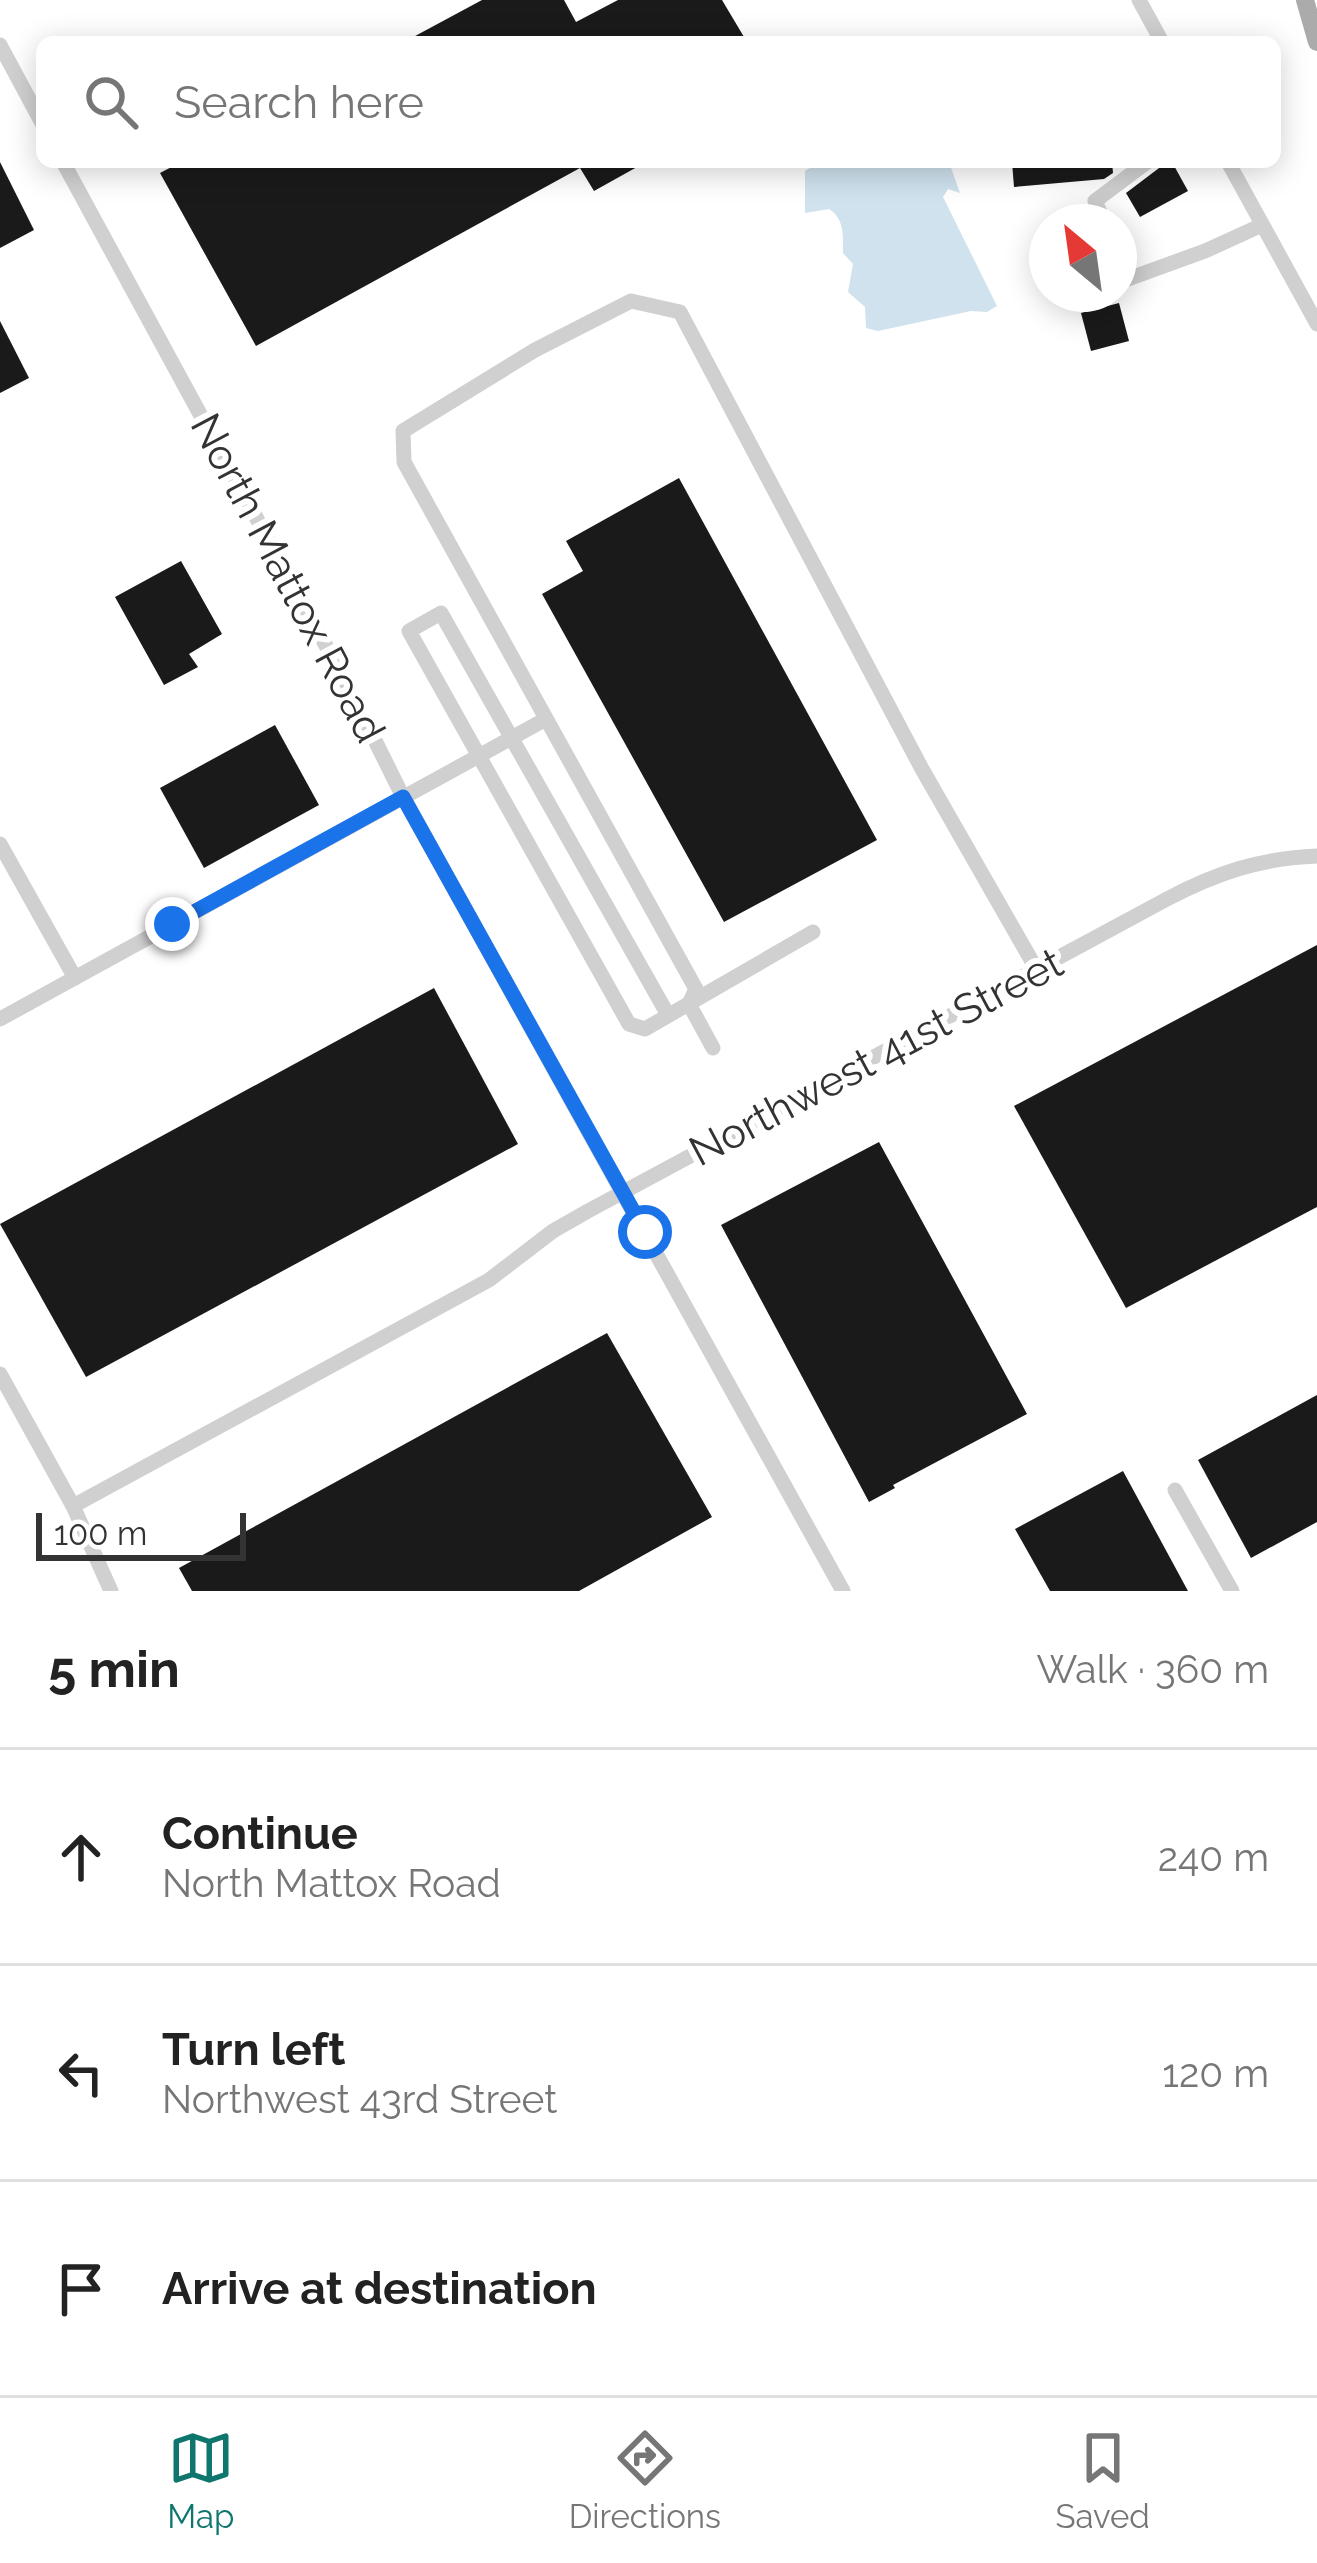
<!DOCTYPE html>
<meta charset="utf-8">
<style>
:root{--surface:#fff;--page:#f2f2f2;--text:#222;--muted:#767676;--line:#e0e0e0;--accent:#0f766e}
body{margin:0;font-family:Raleway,sans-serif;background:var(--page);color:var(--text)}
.compass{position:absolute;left:1029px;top:204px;width:108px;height:108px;border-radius:50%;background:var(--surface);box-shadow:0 6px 30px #0003;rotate:331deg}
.scale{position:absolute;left:36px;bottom:30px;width:210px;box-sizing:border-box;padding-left:12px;border:6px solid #333;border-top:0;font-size:33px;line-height:42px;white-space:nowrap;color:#333;-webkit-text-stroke:9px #fff;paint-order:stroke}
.stop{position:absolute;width:36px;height:36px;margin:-27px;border:9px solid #1a73e8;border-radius:50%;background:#fff}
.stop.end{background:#1a73e8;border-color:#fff;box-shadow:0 3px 12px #0008}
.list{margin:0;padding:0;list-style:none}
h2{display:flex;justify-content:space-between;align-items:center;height:156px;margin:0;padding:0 48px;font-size:51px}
h2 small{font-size:39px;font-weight:400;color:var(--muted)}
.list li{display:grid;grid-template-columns:78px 1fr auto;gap:36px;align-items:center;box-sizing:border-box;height:216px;padding:0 48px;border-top:3px solid var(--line)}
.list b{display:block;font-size:45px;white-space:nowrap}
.list p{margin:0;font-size:39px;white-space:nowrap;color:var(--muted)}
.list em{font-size:39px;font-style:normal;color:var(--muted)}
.icon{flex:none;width:66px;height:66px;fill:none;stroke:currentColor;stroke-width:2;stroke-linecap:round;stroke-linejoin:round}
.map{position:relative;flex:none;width:1317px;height:1591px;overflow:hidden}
.search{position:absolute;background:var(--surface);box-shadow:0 6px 30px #0003;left:36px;right:36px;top:36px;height:132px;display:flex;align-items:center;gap:30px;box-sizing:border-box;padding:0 42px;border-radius:18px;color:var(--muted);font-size:45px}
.sheet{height:804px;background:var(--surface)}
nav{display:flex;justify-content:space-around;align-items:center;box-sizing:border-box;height:168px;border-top:3px solid var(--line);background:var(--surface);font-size:33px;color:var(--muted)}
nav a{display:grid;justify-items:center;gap:6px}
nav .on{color:var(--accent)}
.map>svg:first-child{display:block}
.water{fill:#cfe2ee}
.building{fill:#1a1a1a}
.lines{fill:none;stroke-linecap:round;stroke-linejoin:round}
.minor{stroke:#d0d0d0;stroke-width:15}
.major{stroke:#ababab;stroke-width:18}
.route{stroke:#1a73e8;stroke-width:15}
.labels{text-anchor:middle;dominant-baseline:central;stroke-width:12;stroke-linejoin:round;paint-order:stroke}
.street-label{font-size:42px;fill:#333;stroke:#fff}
</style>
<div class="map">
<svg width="1317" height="1591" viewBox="0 0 1317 1591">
<rect width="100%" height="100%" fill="#fff"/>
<path class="water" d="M820 162H949L960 193 948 189 943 197 997 306 987 312 971 311 878 331 866 328 865 307 848 292 853 264 843 253C843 237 845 219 829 209L805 213V171Z"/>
<g class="building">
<path d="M482 0H564L576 22 618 0H722L747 42H404Z"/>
<path d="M0 162 34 230 0 248Z"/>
<path d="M181 162H646L594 191 580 168 256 346 160 173Z"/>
<path d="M1012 162H1112L1113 173 1104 179 1014 187Z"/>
<path d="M1167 162H1172L1188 191 1140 217 1126 193Z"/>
<path d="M1119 303 1129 341 1091 351 1081 313Z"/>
<path d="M0 321 29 378 0 393Z"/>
<path d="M679 478 877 840 724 922 542 594 583 571 566 541Z"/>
<path d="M181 561 222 634 189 654 198 667 164 685 115 597Z"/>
<path d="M275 725 319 805 204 868 160 788Z"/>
<path d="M1317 945V1207L1126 1308 1014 1106Z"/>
<path d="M434 988 518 1144 86 1377 0 1224Z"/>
<path d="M879 1142 1027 1414 893 1485 895 1488 869 1502 721 1225Z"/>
<path d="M607 1333 712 1517 579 1591H192L179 1568Z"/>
<path d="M1317 1395V1522L1251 1558 1198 1460Z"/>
<path d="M1123 1471 1188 1591H1050L1015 1529Z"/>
</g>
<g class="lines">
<g class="minor">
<path d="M1139 0 1162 42"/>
<path d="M0 45 42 123"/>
<path d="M63 162 350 690 403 797 843 1591"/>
<path d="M1228 162 1317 324"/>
<path d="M1104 222 1095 201 1147 162"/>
<path d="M1119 258 1128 279 1205 251 1262 225"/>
<path d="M0 844 75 978"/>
<path d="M668 1015 441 613 409 631 629 1024 645 1029 813 932"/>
<path d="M0 1019 546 719"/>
<path d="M713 1048 689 1004 696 989 404 462 403 431 535 350 631 301 680 312 922 769 1037 970"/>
<path d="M0 1374 73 1506 111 1591"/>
<path d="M1175 1490 1232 1591"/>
<path d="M73 1506 489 1280 553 1231 588 1211 1167 899C1216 873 1261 858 1317 856"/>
</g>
<path class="major" d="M1305 0 1317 42"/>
</g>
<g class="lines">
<path class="route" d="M172 924 403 797 645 1232"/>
</g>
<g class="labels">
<g class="street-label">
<text transform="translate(288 578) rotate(62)">North Mattox Road</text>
<text transform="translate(876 1057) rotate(-28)">Northwest 41st Street</text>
</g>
</g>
</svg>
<svg class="compass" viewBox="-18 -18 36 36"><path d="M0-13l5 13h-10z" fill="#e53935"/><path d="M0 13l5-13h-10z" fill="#767676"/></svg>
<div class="scale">100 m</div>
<div class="stop" style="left:645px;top:1232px"></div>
<div class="stop end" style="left:172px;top:924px"></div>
<div class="search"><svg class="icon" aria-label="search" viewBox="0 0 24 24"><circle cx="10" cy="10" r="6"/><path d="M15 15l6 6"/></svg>Search here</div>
</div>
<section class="sheet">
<h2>5 min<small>Walk · 360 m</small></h2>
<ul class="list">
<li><svg class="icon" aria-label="ahead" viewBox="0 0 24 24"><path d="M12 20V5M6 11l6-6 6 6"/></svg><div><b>Continue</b><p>North Mattox Road</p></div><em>240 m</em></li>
<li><svg class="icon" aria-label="left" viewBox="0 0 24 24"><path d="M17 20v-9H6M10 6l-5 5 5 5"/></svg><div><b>Turn left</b><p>Northwest 43rd Street</p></div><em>120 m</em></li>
<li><svg class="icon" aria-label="arrive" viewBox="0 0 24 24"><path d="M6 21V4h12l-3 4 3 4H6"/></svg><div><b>Arrive at destination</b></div></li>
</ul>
</section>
<nav>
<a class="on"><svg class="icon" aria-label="map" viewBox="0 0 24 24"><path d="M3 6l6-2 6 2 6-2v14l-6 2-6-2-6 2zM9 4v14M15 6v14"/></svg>Map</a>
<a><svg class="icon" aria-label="directions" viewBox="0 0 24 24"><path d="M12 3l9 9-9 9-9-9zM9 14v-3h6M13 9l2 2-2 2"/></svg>Directions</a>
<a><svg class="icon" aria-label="saved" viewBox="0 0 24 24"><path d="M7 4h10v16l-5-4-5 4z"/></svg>Saved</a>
</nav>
